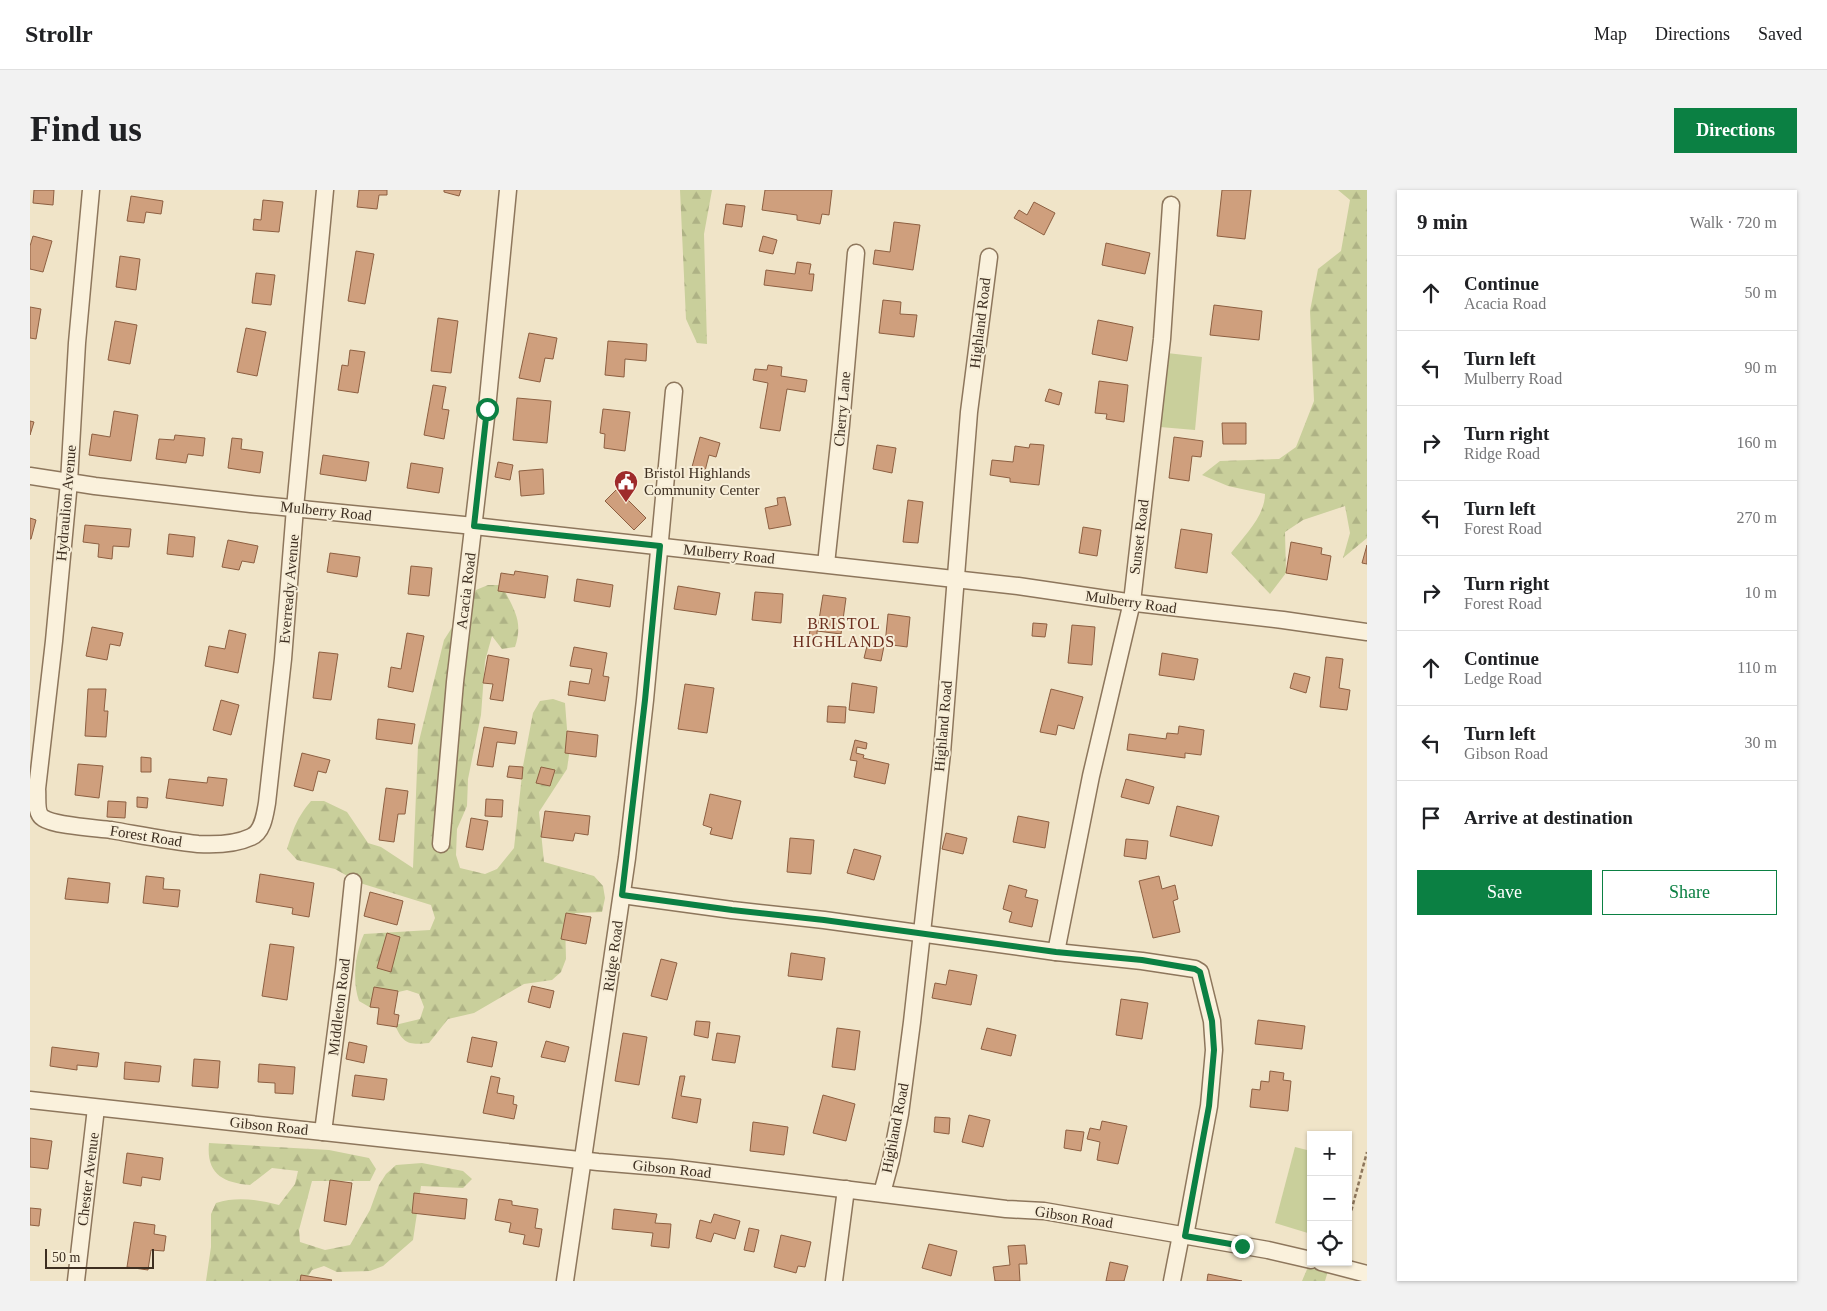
<!DOCTYPE html>
<meta charset="utf-8">
<style>
:root{--surface:#fff;--page:#f2f2f2;--text:#202124;--muted:#757577;--line:#e0e0e0;--accent:#0b8043}
body{margin:0;font-family:"Times New Roman",serif;background:var(--page);color:var(--text)}
.controls{position:absolute;right:15px;bottom:15px;display:grid;overflow:hidden;border-radius:0px;box-shadow:0 1px 4px #0004}
.controls button{width:45px;height:45px;display:grid;place-items:center;padding:0;border:0;border-bottom:1px solid var(--line);background:var(--surface);color:var(--text);font:25px sans-serif}
.scale{position:absolute;left:15px;bottom:12px;width:109px;box-sizing:border-box;padding-left:5px;border:2px solid #3d2e20;border-top:0;font-size:14px;line-height:18px;white-space:nowrap;color:#3d2e20;-webkit-text-stroke:4px #f7eed8;paint-order:stroke}
.stop{position:absolute;width:15px;height:15px;margin:-11px;border:4px solid #0b8043;border-radius:50%;background:#fff}
.stop.end{background:#0b8043;border-color:#fff;box-shadow:0 1px 5px #0008}
.list{margin:0;padding:0;list-style:none}
h2{display:flex;justify-content:space-between;align-items:center;height:65px;margin:0;padding:0 20px;font-size:21px}
h2 small{font-size:16px;font-weight:400;color:var(--muted)}
.list li{display:grid;grid-template-columns:32px 1fr auto;gap:15px;align-items:center;box-sizing:border-box;height:75px;padding:0 20px;border-top:1px solid var(--line)}
.list b{display:block;font-size:19px;white-space:nowrap}
.list p{margin:0;font-size:16px;white-space:nowrap;color:var(--muted)}
.list em{font-size:16px;font-style:normal;color:var(--muted)}
.actions{display:flex;gap:10px;padding:15px 20px}
.actions a{flex:1;padding:11px 0;border:1px solid var(--accent);border-radius:0px;text-align:center;font-size:18px;color:var(--accent)}
.actions .main{background:var(--accent);color:#fff}
.icon{flex:none;width:28px;height:28px;fill:none;stroke:currentColor;stroke-width:2;stroke-linecap:round;stroke-linejoin:round}
.map{position:relative;flex:none;width:1337px;height:1091px;overflow:hidden;border-radius:0px}
header{display:flex;align-items:center;gap:30px;box-sizing:border-box;height:70px;padding:0 25px;background:var(--surface);border-bottom:1px solid var(--line)}
header strong{font-size:24px}
nav{display:flex;gap:28px;margin-inline-start:auto;font-size:18px}
.intro{display:flex;align-items:center;justify-content:space-between;box-sizing:border-box;height:120px;padding:0 30px}
h1{margin:0;font-size:35px}
.button{padding:12px 22px;border-radius:0px;background:var(--accent);color:#fff;font-size:18px;font-weight:700}
main{display:flex;gap:30px;padding:0 30px}
aside{flex:1;background:var(--surface);border-radius:0px;box-shadow:0 1px 4px #0004}
.map>svg:first-child{display:block}
.grass{fill:#c9cf9b}
.forest{fill:url(#forest-firs)}
.building{fill:#cf9f7d;stroke:#8d5f41}
.lines{fill:none;stroke-linecap:round;stroke-linejoin:round}
.minor-casing{stroke:#8d765c;stroke-width:19}
.path{stroke:#8d765c;stroke-width:2.5;stroke-dasharray:4 2.5;stroke-linecap:butt}
.minor{stroke:#faf1dc;stroke-width:16}
.route{stroke:#0b8043;stroke-width:6}
.labels{text-anchor:middle;dominant-baseline:central;stroke-width:4;stroke-linejoin:round;paint-order:stroke}
.street-label{font-size:15px;fill:#3d2e20;stroke:#f7eed8}
.poi-label{font-size:15px;fill:#3d2e20;stroke:#f7eed8;text-anchor:start}
.neighbourhood-label{font-size:16px;letter-spacing:1px;fill:#6b2e1e;stroke:#f7eed8}
</style>
<header>
<strong>Strollr</strong>
<nav><a>Map</a><a>Directions</a><a>Saved</a></nav>
</header>
<div class="intro"><h1>Find us</h1><a class="button">Directions</a></div>
<main>
<div class="map">
<svg width="1337" height="1091" viewBox="0 0 1337 1091">
<defs>
<pattern id="forest-firs" width="22" height="20" patternUnits="userSpaceOnUse" patternTransform="scale(1.25)"><rect width="22" height="20" fill="#c9cf9b"/><path d="M5 1l3.5 6h-7zM16 11l3.5 6h-7z" fill="#aeb285"/></pattern>
</defs>
<rect width="100%" height="100%" fill="#f0e4c8"/>
<g class="grass">
<path d="M1137 163 1172 167 1165 240 1130 237Z"/>
<path d="M1265 957 1281 961V1044L1245 1033Z"/>
</g>
<g class="forest">
<path d="M650 0H682L674 44 677 154 667 153 656 129Z"/>
<path d="M1308 0H1337V348L1313 368 1320 343 1315 316 1273 330 1255 342 1256 383 1240 404 1201 363C1214 346 1235 326 1235 304L1198 296 1172 285 1190 271 1249 269 1266 257 1284 211 1280 121 1288 79 1311 61 1320 10Z"/>
<path d="M458 395H472C483 419 494 430 485 457L472 459 462 446 455 471 451 525 438 589 437 616 427 639 426 665 430 678 455 684 467 679 484 658 493 576 503 523 510 511 523 509 535 513 539 565 537 579 509 622 514 672 564 686 573 696 575 708 572 722 546 723 535 730 536 769 531 782 522 790 494 794 444 823 418 829 399 853C379 855 373 854 365 835L390 829 394 817 389 804 377 800 364 803 341 818 329 811C322 791 325 764 334 744L400 740 405 728 401 715 330 693 305 679 267 670 257 659C264 638 266 629 281 611H294L317 622 338 653 351 657 383 678 388 555 414 450 446 400Z"/>
<path d="M179 953 299 960 339 968 346 979 340 991H282L269 1040 270 1052 295 1060 320 1055 340 1020 349 995 356 984 366 975 392 973 433 981 442 989 433 998 391 996 383 1050 353 1076 340 1081 307 1082 294 1076 282 1080 275 1091H176L181 1057V1024L186 1013C208 1006 228 1010 249 1015L265 994 268 981 242 978 220 995C192 993 176 983 179 953Z"/>
<path d="M1278 1077 1298 1081 1295 1091H1272Z"/>
</g>
<g class="building">
<path d="M4 0H24L23 15 3 13Z"/>
<path d="M329 0H357V5H349L347 19 327 17Z"/>
<path d="M414 0H431L429 6 414 2Z"/>
<path d="M735 0H802L799 25 792 24 790 34 767 30V25L732 20Z"/>
<path d="M1192 0H1221L1215 49 1187 46Z"/>
<path d="M101 6 133 11 131 24 116 22 114 33 97 31Z"/>
<path d="M233 10 253 12 249 42 223 40 224 29 231 30Z"/>
<path d="M1004 12 1025 23 1014 45 984 28 989 20 997 25Z"/>
<path d="M696 14 715 16 712 37 693 34Z"/>
<path d="M864 32 890 35 883 80 843 74 845 60 860 62Z"/>
<path d="M3 46 22 51 13 82 0 79V56Z"/>
<path d="M733 46 747 50 743 64 729 61Z"/>
<path d="M1076 53 1120 63 1115 84 1072 75Z"/>
<path d="M326 61 344 64 335 114 318 111Z"/>
<path d="M90 66 110 69 106 100 86 97Z"/>
<path d="M767 72 781 74 779 84H784L782 101 734 95 736 80 765 84Z"/>
<path d="M226 83 245 85 241 115 222 113Z"/>
<path d="M853 110 871 112 870 124 887 125 884 147 849 143Z"/>
<path d="M1184 115 1232 121 1229 150 1180 145Z"/>
<path d="M0 117 11 119 6 149 0 148Z"/>
<path d="M408 128 428 131 421 183 401 181Z"/>
<path d="M1068 130 1103 137 1097 171 1062 164Z"/>
<path d="M85 131 107 135 100 174 78 170Z"/>
<path d="M216 138 236 142 227 186 207 182Z"/>
<path d="M499 143 527 148 523 169 515 168 510 192 489 188Z"/>
<path d="M578 151 617 154 616 171 595 169 594 187 575 185Z"/>
<path d="M320 160 335 162 328 203 308 200 312 175 318 176Z"/>
<path d="M738 175 752 177 751 186 777 190 775 202 757 199 750 241 730 238 738 193 723 190 725 179 737 180Z"/>
<path d="M1069 191 1098 195 1094 232 1076 229 1077 224 1065 223Z"/>
<path d="M403 195 416 197 412 219 419 220 414 249 394 245Z"/>
<path d="M1019 199 1032 203 1029 215 1015 211Z"/>
<path d="M487 208 521 211 517 253 483 250Z"/>
<path d="M573 219 600 222 595 261 574 258 575 244 570 243Z"/>
<path d="M84 221 108 225 101 271 59 265 62 244 80 247Z"/>
<path d="M0 231 4 232 0 245Z"/>
<path d="M1192 233H1216V254H1193Z"/>
<path d="M145 245 175 248 173 266 158 264 156 273 126 269 129 249 144 250Z"/>
<path d="M670 247 690 253 686 267 679 265 675 281 662 277Z"/>
<path d="M1144 247 1173 251 1171 267 1162 266 1159 291 1139 288Z"/>
<path d="M202 248 212 249 211 259 233 262 230 283 198 278Z"/>
<path d="M1000 254 1014 255 1009 295 980 292V288L960 285 962 270 983 272 985 256 999 258Z"/>
<path d="M847 255 866 258 862 283 843 279Z"/>
<path d="M293 265 339 272 336 291 290 284Z"/>
<path d="M468 272 483 275 480 290 465 287Z"/>
<path d="M381 273 413 278 409 303 377 298Z"/>
<path d="M513 279 514 304 491 306 489 281Z"/>
<path d="M587 299 616 328 604 340 575 311Z"/>
<path d="M755 307 761 335 739 339 735 318 748 315 747 308Z"/>
<path d="M878 310 893 312 888 353 873 352Z"/>
<path d="M0 328 6 330 1 349H0Z"/>
<path d="M55 335 101 339 99 357 83 356 82 369 68 367 69 354 53 352Z"/>
<path d="M1053 337 1071 340 1067 366 1049 363Z"/>
<path d="M1151 339 1182 344 1177 383 1145 378Z"/>
<path d="M139 344 165 347 163 367 137 364Z"/>
<path d="M198 350 228 356 224 373 212 371 209 380 192 377Z"/>
<path d="M1261 352 1292 358 1291 364 1301 366 1297 390 1256 383Z"/>
<path d="M1337 355V374L1332 373Z"/>
<path d="M300 363 330 367 327 387 297 382Z"/>
<path d="M381 376 402 378 399 406 378 404Z"/>
<path d="M485 381 518 386 515 408 468 401 471 383 484 385Z"/>
<path d="M547 389 583 395 580 417 544 411Z"/>
<path d="M648 396 690 403 686 425 644 419Z"/>
<path d="M725 402 753 404 751 433 722 430Z"/>
<path d="M793 405 816 408 811 444 787 441V447L779 446 781 435 788 436Z"/>
<path d="M858 424 880 427 877 457 855 454Z"/>
<path d="M1003 433 1017 434 1015 447 1002 446Z"/>
<path d="M1042 435 1065 437 1062 475 1038 473Z"/>
<path d="M62 437 93 443 90 456 80 454 77 470 56 466Z"/>
<path d="M199 440 216 444 208 483 175 476 179 456 195 459Z"/>
<path d="M377 443 394 446 383 502 358 497 361 477 371 479Z"/>
<path d="M838 452 854 456 851 471 834 468Z"/>
<path d="M544 457 577 463 573 486 579 487 575 511 538 505 540 491 559 494 562 479 540 476Z"/>
<path d="M289 462 308 464 301 510 283 508Z"/>
<path d="M1132 463 1168 469 1164 490 1129 485Z"/>
<path d="M458 465 479 469 473 511 460 509 463 494 453 493Z"/>
<path d="M1296 467 1313 469 1309 498 1320 500 1317 520 1290 517Z"/>
<path d="M1264 483 1280 487 1276 503 1260 498Z"/>
<path d="M822 493 847 497 844 523 819 520Z"/>
<path d="M655 494 684 498 677 543 648 539Z"/>
<path d="M58 499H76L74 521H78L76 547 55 546Z"/>
<path d="M1021 499 1053 507 1044 539 1028 535 1026 545 1010 542Z"/>
<path d="M191 510 209 515 201 545 183 540Z"/>
<path d="M798 516 816 517 815 533 797 532Z"/>
<path d="M348 529 385 534 382 554 346 549Z"/>
<path d="M1149 536 1174 540 1171 565 1155 563V568L1097 560 1099 544 1136 549 1137 543 1148 544Z"/>
<path d="M454 537 487 542 485 554 467 552 463 577 447 575Z"/>
<path d="M537 541 568 545 566 567 535 563Z"/>
<path d="M825 550 837 553 836 559 827 557 826 563 834 565 833 568 859 574 855 594 824 587 827 571 820 570Z"/>
<path d="M272 563 300 570 296 583 288 581 283 601 264 596Z"/>
<path d="M111 567 121 568V582H111Z"/>
<path d="M48 574 73 576 69 608 45 605Z"/>
<path d="M479 576 493 577 492 589 477 587Z"/>
<path d="M511 577 525 580 520 596 506 593Z"/>
<path d="M178 587 197 589 193 616 136 608 139 589 177 593Z"/>
<path d="M1096 589 1124 597 1119 614 1091 607Z"/>
<path d="M356 598 378 601 375 624H368L364 652 349 650Z"/>
<path d="M680 604 711 611 702 649 680 644 682 638 673 635Z"/>
<path d="M107 607 118 608 117 618 107 617Z"/>
<path d="M456 609 473 610 472 627 455 626Z"/>
<path d="M78 611 96 612 95 628 77 627Z"/>
<path d="M1147 616 1189 626 1182 656 1140 646Z"/>
<path d="M515 621 560 626 558 645 545 643 543 651 511 647Z"/>
<path d="M988 626 1019 632 1015 658 983 652Z"/>
<path d="M441 628 458 631 453 660 436 657Z"/>
<path d="M916 643 937 648 933 664 912 659Z"/>
<path d="M760 648 784 650 781 684 757 682Z"/>
<path d="M1096 649 1118 651 1116 669 1094 666Z"/>
<path d="M824 659 851 666 844 690 817 683Z"/>
<path d="M230 684 284 693 279 727 262 724 263 718 226 712Z"/>
<path d="M116 686 134 688 133 699 150 700 148 717 113 713Z"/>
<path d="M1129 686 1132 699 1145 695 1148 709 1143 711 1150 742 1123 748 1109 691Z"/>
<path d="M38 688 80 693 78 713 35 709Z"/>
<path d="M979 695 997 700 995 707 1008 710 1002 737 979 732 982 722 973 719Z"/>
<path d="M340 702 373 711 367 735 334 726Z"/>
<path d="M536 723 561 727 556 754 531 749Z"/>
<path d="M357 743 370 747 361 782 347 778Z"/>
<path d="M240 754 264 757 257 810 232 806Z"/>
<path d="M761 763 795 768 792 790 758 786Z"/>
<path d="M631 769 647 773 637 810 621 806Z"/>
<path d="M919 780 947 785 941 815 902 808 905 793 916 795Z"/>
<path d="M502 796 524 801 520 818 498 812Z"/>
<path d="M344 797 368 801 364 824 369 825 367 837 347 834 349 818 340 817Z"/>
<path d="M1091 809 1118 813 1112 849 1086 845Z"/>
<path d="M1228 830 1275 836 1272 859 1225 854Z"/>
<path d="M666 831 680 832 678 848 664 845Z"/>
<path d="M807 838 830 841 825 880 802 877Z"/>
<path d="M957 838 986 845 981 866 951 859Z"/>
<path d="M593 843 617 847 609 895 585 891Z"/>
<path d="M687 843 710 846 705 873 682 870Z"/>
<path d="M442 847 467 852 462 877 437 872Z"/>
<path d="M516 851 539 857 535 872 511 867Z"/>
<path d="M319 852 337 856 334 873 316 869Z"/>
<path d="M22 857 69 863 67 877 47 875V880L20 876Z"/>
<path d="M164 869 190 871 188 898 162 896Z"/>
<path d="M95 872 131 876 129 892 94 889Z"/>
<path d="M229 874 265 877 263 904 245 903V893L228 892Z"/>
<path d="M1240 881 1254 883 1253 890 1261 891 1258 921 1220 917 1222 899 1230 900 1231 891 1239 892Z"/>
<path d="M325 885 357 889 354 910 322 906Z"/>
<path d="M461 886 470 888 467 903 484 906 483 914 487 915 484 929 453 923Z"/>
<path d="M650 886H655L651 906 671 909 667 933 642 928Z"/>
<path d="M793 905 825 914 816 951 783 943Z"/>
<path d="M939 925 960 930 953 957 932 952Z"/>
<path d="M905 927 920 928 919 944 904 942Z"/>
<path d="M1072 931 1097 936 1088 974 1067 970 1070 952 1057 949 1060 938 1070 940Z"/>
<path d="M723 932 758 937 754 965 720 961Z"/>
<path d="M1036 940 1054 942 1051 961 1034 958Z"/>
<path d="M0 948 22 951 18 979 0 977Z"/>
<path d="M97 963 133 968 130 990 112 987 111 996 93 993Z"/>
<path d="M300 990 322 993 316 1035 294 1031Z"/>
<path d="M384 1003 437 1009 435 1029 382 1023Z"/>
<path d="M469 1009 482 1011V1015L508 1019 505 1038 512 1039 509 1057 493 1054 495 1045 479 1042 481 1033 465 1030Z"/>
<path d="M0 1018 11 1019 9 1036 0 1035Z"/>
<path d="M584 1019 627 1024 625 1033 641 1034 639 1058 621 1056 623 1043 582 1039Z"/>
<path d="M684 1024 710 1031 705 1049 684 1043 681 1052 666 1048 670 1030 681 1033Z"/>
<path d="M104 1032 125 1035 124 1044 136 1046 134 1061 121 1060 118 1080 97 1077Z"/>
<path d="M719 1038 729 1040 724 1062 714 1060Z"/>
<path d="M751 1045 781 1052 775 1077 768 1076 766 1083 744 1077Z"/>
<path d="M899 1054 927 1061 921 1086 892 1078Z"/>
<path d="M995 1055 997 1074H989L990 1091H965L963 1077 980 1075 978 1056Z"/>
<path d="M1080 1072 1098 1076 1094 1091H1076Z"/>
<path d="M1178 1084 1212 1091H1177Z"/>
<path d="M271 1085 302 1090 301 1091H270Z"/>
</g>
<g class="lines">
<g class="minor-casing">
<g id="minor">
<path d="M61 0 47 153 39 292 24 451 7 599C8 608 5 623 13 628 25 636 66 638 81 640 110 645 139 651 168 654 185 655 206 654 221 647 233 642 235 624 237 613L253 469 265 318 295 0"/>
<path d="M0 286 65 296 221 314 444 336 988 396 1097 412 1253 430 1337 442"/>
<path d="M796 374 811 235 826 63"/>
<path d="M411 654 425 492 457 219 478 0"/>
<path d="M592 705 702 720 794 730 1026 762 1112 771 1165 779 1170 782 1182 831 1184 860 1179 916 1155 1046"/>
<path d="M1026 762 1061 586 1102 412 1132 149 1141 15"/>
<path d="M0 910 568 972 641 978 976 1019 1014 1021 1238 1060 1281 1070"/>
<path d="M293 942 314 779 323 692"/>
<path d="M852 1003 861 970 870 924 882 832 912 563 939 222 959 67"/>
<path d="M1291 1072 1337 1084"/>
<path d="M46 1091 66 918"/>
<path d="M535 1091 597 668 615 510 644 201"/>
<path d="M804 1091 816 999"/>
<path d="M1142 1091 1151 1045"/>
</g>
</g>
<path class="path" d="M1318 1033 1337 962"/>
<use href="#minor" class="minor"/>
</g>
<g class="lines">
<path class="route" d="M457 219 444 336 630 356 615 510 592 705 702 720 794 730 1026 762 1112 770 1165 779 1170 782 1182 831 1184 860 1179 916 1155 1046 1212 1056"/>
</g>
<defs>
<g id="civic-pin" transform="scale(1.25)"><path d="M0 17L-7.5 6A9.5 9.5 0 1 1 7.5 6Z" fill="#9e2a2b" stroke="#f7eed8"/><path d="M-.6-6.5H3V-4.5H.6V-3L4-1V1h2V6H-6V1h2V-1L-.6-3ZM-1.2 2.5V6h2.4V2.5Z" fill="#fff"/></g>
</defs>
<g fill-rule="evenodd">
<use href="#civic-pin" x="596" y="292"/>
</g>
<g class="labels">
<g class="street-label">
<text transform="translate(950 133) rotate(-83)">Highland Road</text>
<text transform="translate(812 219) rotate(-85)">Cherry Lane</text>
<text transform="translate(36 313) rotate(-85)">Hydraulion Avenue</text>
<text transform="translate(296 321) rotate(6)">Mulberry Road</text>
<text transform="translate(1109 347) rotate(-83)">Sunset Road</text>
<text transform="translate(699 364) rotate(6)">Mulberry Road</text>
<text transform="translate(259 399) rotate(-85)">Everready Avenue</text>
<text transform="translate(436 401) rotate(-83)">Acacia Road</text>
<text transform="translate(1101 412) rotate(8)">Mulberry Road</text>
<text transform="translate(913 536) rotate(-85)">Highland Road</text>
<text transform="translate(116 646) rotate(9)">Forest Road</text>
<text transform="translate(583 766) rotate(-82)">Ridge Road</text>
<text transform="translate(309 817) rotate(-83)">Middleton Road</text>
<text transform="translate(239 936) rotate(6)">Gibson Road</text>
<text transform="translate(865 938) rotate(-79)">Highland Road</text>
<text transform="translate(642 979) rotate(6)">Gibson Road</text>
<text transform="translate(58 989) rotate(-83)">Chester Avenue</text>
<text transform="translate(1044 1027) rotate(9)">Gibson Road</text>
</g>
<g class="poi-label">
<text x="614" y="283">Bristol Highlands<tspan x="614" dy="17">Community Center</tspan></text>
</g>
<g class="neighbourhood-label">
<text x="814" y="433">BRISTOL<tspan x="814" dy="18">HIGHLANDS</tspan></text>
</g>
</g>
</svg>
<div class="controls">
<button>+</button>
<button>−</button>
<button><svg class="icon" aria-label="locate" viewBox="0 0 24 24"><circle cx="12" cy="12" r="6"/><path d="M12 2v4M12 18v4M2 12h4M18 12h4"/></svg></button>
</div>
<div class="scale">50 m</div>
<div class="stop" style="left:457px;top:219px"></div>
<div class="stop end" style="left:1212px;top:1056px"></div>
</div>
<aside>
<h2>9 min<small>Walk · 720 m</small></h2>
<ul class="list">
<li><svg class="icon" aria-label="ahead" viewBox="0 0 24 24"><path d="M12 20V5M6 11l6-6 6 6"/></svg><div><b>Continue</b><p>Acacia Road</p></div><em>50 m</em></li>
<li><svg class="icon" aria-label="left" viewBox="0 0 24 24"><path d="M17 20v-9H6M10 6l-5 5 5 5"/></svg><div><b>Turn left</b><p>Mulberry Road</p></div><em>90 m</em></li>
<li><svg class="icon" aria-label="right" viewBox="0 0 24 24"><path d="M7 20v-9h11M14 6l5 5-5 5"/></svg><div><b>Turn right</b><p>Ridge Road</p></div><em>160 m</em></li>
<li><svg class="icon" aria-label="left" viewBox="0 0 24 24"><path d="M17 20v-9H6M10 6l-5 5 5 5"/></svg><div><b>Turn left</b><p>Forest Road</p></div><em>270 m</em></li>
<li><svg class="icon" aria-label="right" viewBox="0 0 24 24"><path d="M7 20v-9h11M14 6l5 5-5 5"/></svg><div><b>Turn right</b><p>Forest Road</p></div><em>10 m</em></li>
<li><svg class="icon" aria-label="ahead" viewBox="0 0 24 24"><path d="M12 20V5M6 11l6-6 6 6"/></svg><div><b>Continue</b><p>Ledge Road</p></div><em>110 m</em></li>
<li><svg class="icon" aria-label="left" viewBox="0 0 24 24"><path d="M17 20v-9H6M10 6l-5 5 5 5"/></svg><div><b>Turn left</b><p>Gibson Road</p></div><em>30 m</em></li>
<li><svg class="icon" aria-label="arrive" viewBox="0 0 24 24"><path d="M6 21V4h12l-3 4 3 4H6"/></svg><div><b>Arrive at destination</b></div></li>
</ul>
<div class="actions"><a class="main">Save</a><a>Share</a></div>
</aside>
</main>
